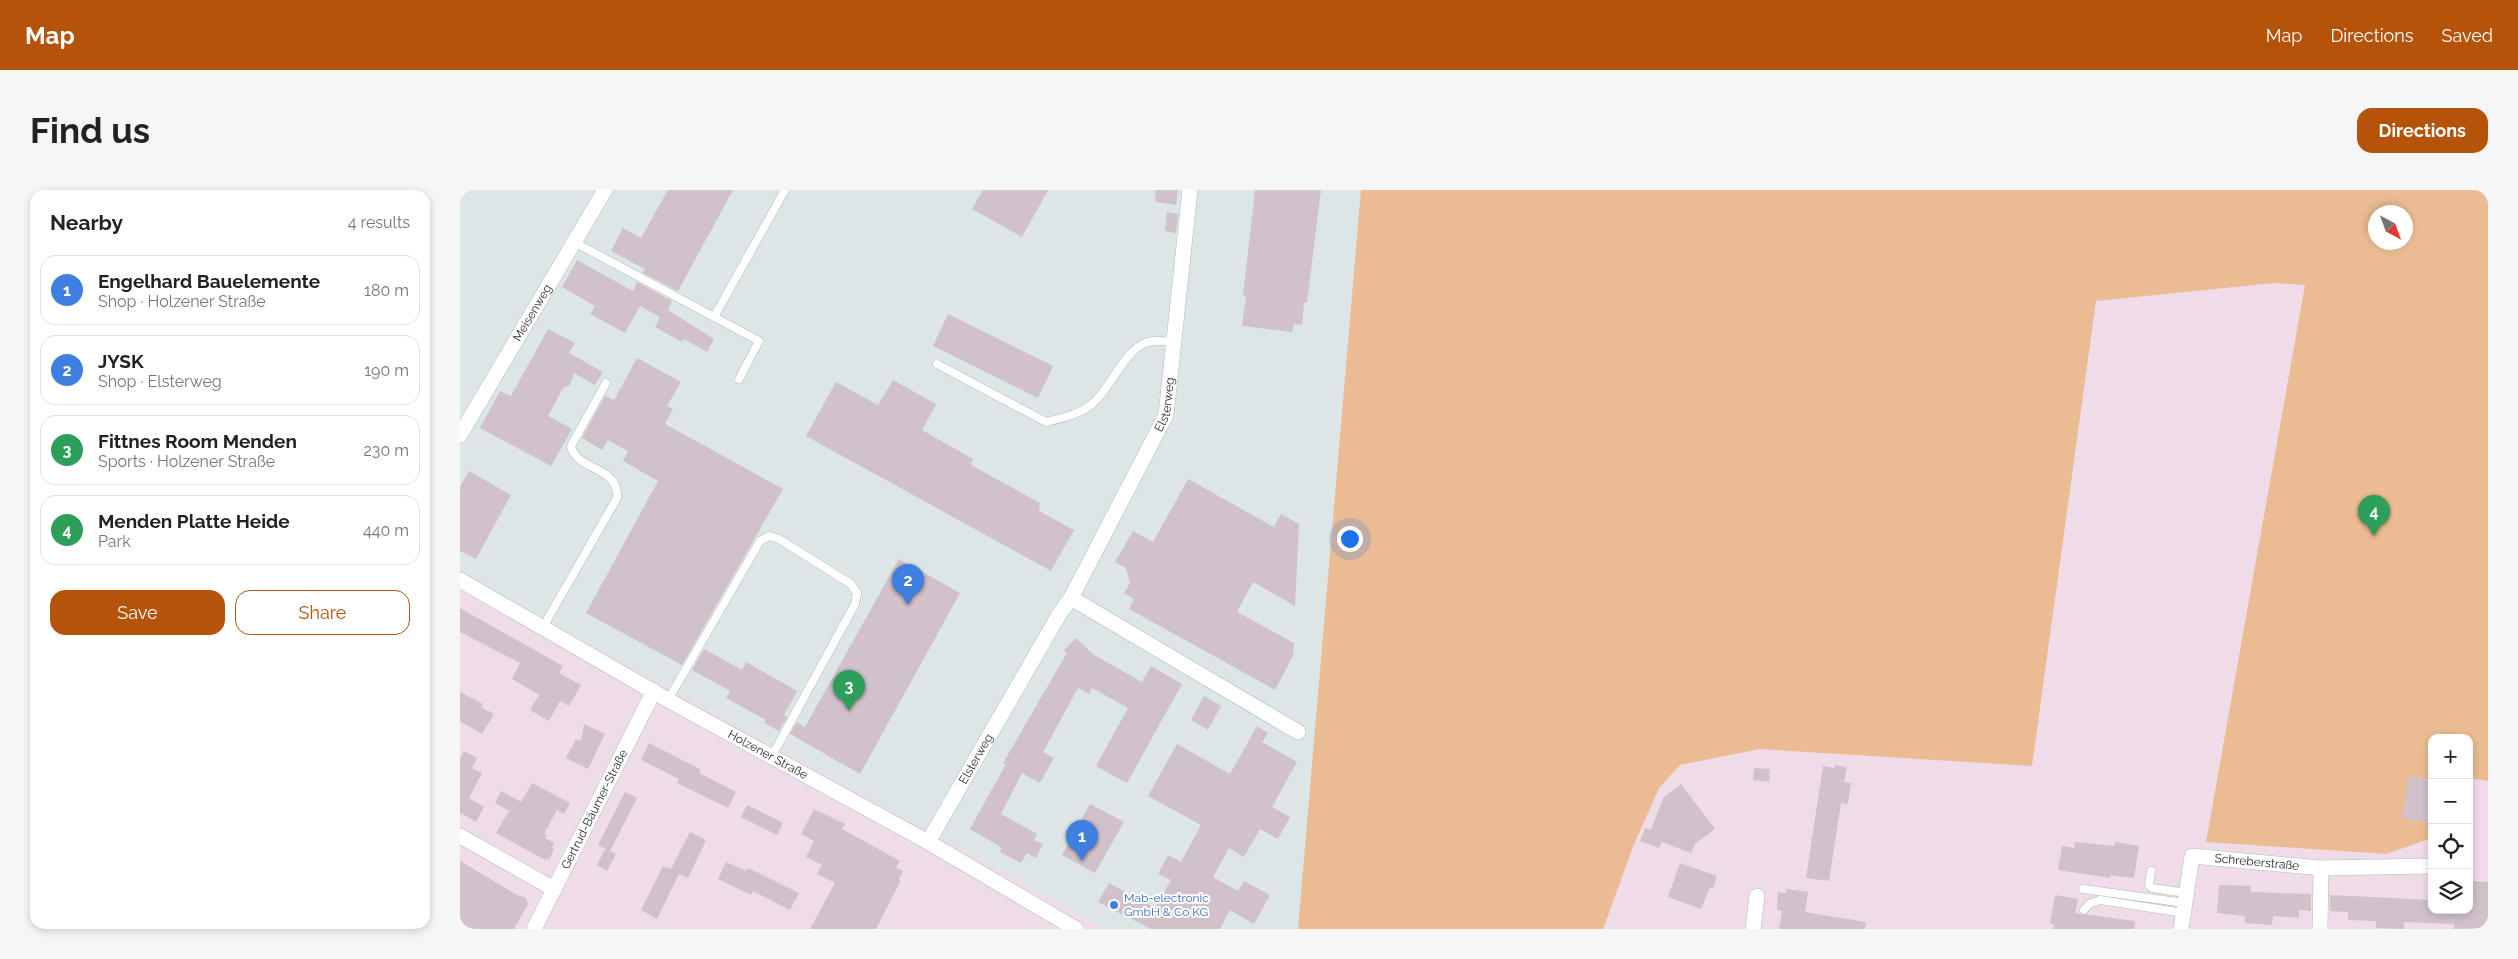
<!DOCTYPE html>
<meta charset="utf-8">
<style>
:root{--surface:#fff;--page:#f6f6f6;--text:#222;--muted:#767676;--line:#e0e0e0;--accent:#b45309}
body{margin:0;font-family:Raleway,sans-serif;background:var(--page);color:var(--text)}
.controls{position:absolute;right:15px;bottom:15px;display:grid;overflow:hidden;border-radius:10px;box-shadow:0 2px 8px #0003}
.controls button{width:45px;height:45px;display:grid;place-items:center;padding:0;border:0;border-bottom:1px solid var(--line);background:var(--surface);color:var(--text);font:25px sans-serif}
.compass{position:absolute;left:1908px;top:15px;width:45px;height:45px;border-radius:50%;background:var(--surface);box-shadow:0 2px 8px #0003;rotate:139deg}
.you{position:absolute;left:889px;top:348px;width:18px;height:18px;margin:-12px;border:4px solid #fff;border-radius:50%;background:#1a73e8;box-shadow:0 0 0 8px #1a73e833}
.badge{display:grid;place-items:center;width:32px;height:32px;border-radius:50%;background:var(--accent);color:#fff;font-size:16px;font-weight:700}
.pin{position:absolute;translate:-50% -41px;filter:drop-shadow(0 1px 2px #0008)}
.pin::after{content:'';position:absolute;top:26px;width:18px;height:15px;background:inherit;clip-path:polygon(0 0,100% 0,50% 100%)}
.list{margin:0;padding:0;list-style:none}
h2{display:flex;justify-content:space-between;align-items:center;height:65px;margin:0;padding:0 20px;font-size:21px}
h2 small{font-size:16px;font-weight:400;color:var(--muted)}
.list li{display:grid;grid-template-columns:32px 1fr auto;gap:15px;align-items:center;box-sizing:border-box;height:70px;margin:0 10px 10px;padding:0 10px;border:1px solid var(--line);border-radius:15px}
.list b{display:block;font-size:19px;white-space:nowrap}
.list p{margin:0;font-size:16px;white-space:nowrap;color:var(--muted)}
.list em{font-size:16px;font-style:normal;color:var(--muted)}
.actions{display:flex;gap:10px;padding:15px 20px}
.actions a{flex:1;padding:11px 0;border:1px solid var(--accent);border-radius:15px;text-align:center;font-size:18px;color:var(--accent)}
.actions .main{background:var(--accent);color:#fff}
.icon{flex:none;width:28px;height:28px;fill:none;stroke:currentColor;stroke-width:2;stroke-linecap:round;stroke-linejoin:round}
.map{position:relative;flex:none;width:2028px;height:739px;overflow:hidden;border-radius:15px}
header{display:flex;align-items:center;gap:30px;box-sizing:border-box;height:70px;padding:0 25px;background:var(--accent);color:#fff}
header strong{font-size:24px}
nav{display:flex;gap:28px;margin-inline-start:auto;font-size:18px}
.intro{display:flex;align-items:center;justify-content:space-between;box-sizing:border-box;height:120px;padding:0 30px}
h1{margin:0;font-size:35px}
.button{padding:12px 22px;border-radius:15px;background:var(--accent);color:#fff;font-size:18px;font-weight:700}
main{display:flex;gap:30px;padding:0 30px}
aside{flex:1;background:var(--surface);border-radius:15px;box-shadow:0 2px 8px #0003}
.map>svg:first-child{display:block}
.industrial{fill:#dde6e6}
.green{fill:#ebbc93;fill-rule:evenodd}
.building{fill:#d0c1ca}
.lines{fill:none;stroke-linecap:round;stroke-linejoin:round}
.lane-casing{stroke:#acbdb7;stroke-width:9}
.street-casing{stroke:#acbdb7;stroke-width:16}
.lane{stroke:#fff;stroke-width:8}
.street{stroke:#fff;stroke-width:15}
.shop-dot{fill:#3f7fe0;stroke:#fff;stroke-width:2}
.labels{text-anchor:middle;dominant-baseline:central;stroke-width:4;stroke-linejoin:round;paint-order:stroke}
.street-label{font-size:12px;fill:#2b2b2b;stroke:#fff}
.shop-label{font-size:12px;fill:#366cbe;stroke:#fff;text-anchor:start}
</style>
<header>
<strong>Map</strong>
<nav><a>Map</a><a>Directions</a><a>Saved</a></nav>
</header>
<div class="intro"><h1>Find us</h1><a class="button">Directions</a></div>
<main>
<aside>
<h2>Nearby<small>4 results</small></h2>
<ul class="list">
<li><span class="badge" style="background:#3f7fe0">1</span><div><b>Engelhard Bauelemente</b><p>Shop · Holzener Straße</p></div><em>180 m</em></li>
<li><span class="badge" style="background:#3f7fe0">2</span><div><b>JYSK</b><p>Shop · Elsterweg</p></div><em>190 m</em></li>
<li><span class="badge" style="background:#2e9e5b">3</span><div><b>Fittnes Room Menden</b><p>Sports · Holzener Straße</p></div><em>230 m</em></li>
<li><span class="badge" style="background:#2e9e5b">4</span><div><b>Menden Platte Heide</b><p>Park</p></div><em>440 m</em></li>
</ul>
<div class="actions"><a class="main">Save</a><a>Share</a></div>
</aside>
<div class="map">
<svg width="2028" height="739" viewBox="0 0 2028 739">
<rect width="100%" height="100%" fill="#efdce8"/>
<path class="industrial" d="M0 0H901L838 739H646L0 383Z"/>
<path class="green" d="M901 0H2028V591L2009 588V548H1972V648L1926 664 1746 652 1845 95 1814 93 1636 111 1572 576 1300 559 1220 575 1199 598 1173 657 1143 739H838ZM1916 22H1946V52H1916Z"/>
<g class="building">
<path d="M208 0H273L218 101 183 83 185 79 151 61 163 38 181 48Z"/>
<path d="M523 0H588L562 47 512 19Z"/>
<path d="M696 0H718L716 15 695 12Z"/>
<path d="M795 0H861L847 113H844L842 135 834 134 832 142 782 136 786 106H783Z"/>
<path d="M707 22 718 24 716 43 705 41Z"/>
<path d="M117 70 173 101 177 92 212 111 208 120 254 149 247 162 224 149 222 152 195 137 200 127 180 116 165 143 130 124 135 116 102 97Z"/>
<path d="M488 124 593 176 578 208 473 156Z"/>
<path d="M88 139 115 153 109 163 143 182 135 195 114 183 110 195 103 198 88 226 112 239 91 276 20 238 40 201 51 206Z"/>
<path d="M177 168 221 192 207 216 213 219 205 234 323 299 222 475 126 423 198 291 163 271 168 261 148 250 142 260 122 248 145 206 154 210Z"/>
<path d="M433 190 476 214 462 240 513 269 511 275 580 313 579 321 614 340 591 381 346 246 376 192 418 215Z"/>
<path d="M9 281 51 305 16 369 0 361V297Z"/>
<path d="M728 289 814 337 821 324 839 334 835 416 793 392 777 422 834 453 833 466 815 500 669 419 674 409 664 403 670 393 666 378 655 372 673 341 693 352Z"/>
<path d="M439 369 500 403 400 584 330 544 337 532 345 537Z"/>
<path d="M0 418 103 476 99 483 121 495 109 516 100 511 89 531 70 520 79 505 52 489 60 473 0 442Z"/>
<path d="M616 448 634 465 682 492 691 476 722 494 667 593 636 576 668 518 632 498 629 504 618 498 583 562 594 568 580 593 562 583 541 624 577 644 574 650 583 654 576 668 567 663 561 673 540 662 542 658 510 639 546 574 543 573 607 463 603 461Z"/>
<path d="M244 459 282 480 286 472 337 501 324 525 327 527 319 541 304 533 306 530 266 508 270 501 232 480Z"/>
<path d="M0 502 23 514 21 517 34 524 22 544 0 531Z"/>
<path d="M744 506 761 516 748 540 731 530Z"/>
<path d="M124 534 145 544 128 579 106 568 116 549 121 551Z"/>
<path d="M797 536 808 543 802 552 837 572 812 617 830 627 818 649 800 639 784 667 769 658 753 687 778 701 784 691 810 705 794 734 770 720 760 739H691L638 712 649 693 695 718 711 690 698 684 708 665 721 672 741 635 688 606 717 554 770 584Z"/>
<path d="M189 553 240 579 239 583 276 602 268 618 217 593 219 589 181 570Z"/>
<path d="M4 561 17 568 12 578 22 583 9 608 24 617 16 632 1 623 0 625V569Z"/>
<path d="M1375 575 1387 577 1384 592 1391 593 1388 614 1381 613 1369 691 1346 688 1363 576 1374 578Z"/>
<path d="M1294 578 1310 579 1309 592 1293 590Z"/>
<path d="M1949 586 1972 590V623H1970L1968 632 1942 628Z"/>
<path d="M72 593 110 613 104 624 97 620 84 644 87 645 85 648 94 653 92 658 94 659 89 670 86 668 85 670 36 643 49 621 35 613 41 601 61 612Z"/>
<path d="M1221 594 1255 639 1235 654 1231 663 1202 652 1199 658 1180 651 1185 638 1191 640 1203 608Z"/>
<path d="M165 602 177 608 150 661 138 655Z"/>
<path d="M630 614 664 632 635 683 602 665Z"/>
<path d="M287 615 323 633 317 645 281 627Z"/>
<path d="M354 619 385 634 382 639 440 671 436 677 443 681 439 689 441 690 416 739H350L375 693 357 684 362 675 346 667 354 651 341 644Z"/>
<path d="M230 642 246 650 228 688 219 684 197 729 181 720 203 676 211 679Z"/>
<path d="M1615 652 1655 656V652L1679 656 1674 688 1650 685V688L1598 680 1602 656 1614 658Z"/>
<path d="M145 659 156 664 147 681 137 675Z"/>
<path d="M0 671 57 705 66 708 68 714 54 739H0Z"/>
<path d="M266 672 286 681 288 678 339 703 330 720 293 701 291 705 258 689Z"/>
<path d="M1220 673 1257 686 1253 698 1250 697 1241 719 1208 707Z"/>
<path d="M2009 691 2028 692V738L1994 739V734L1944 732V739L1916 738V731L1888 730V722L1870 721V705L1972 710V720H2009Z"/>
<path d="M1759 695 1791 696V702L1851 704V721L1839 720V728L1813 726 1812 735 1785 733V726L1757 723Z"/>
<path d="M1326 699 1348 702 1345 722 1406 732 1405 739H1319L1322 721 1317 720 1318 702 1326 703Z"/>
<path d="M1595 705 1618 709 1615 723 1675 731 1674 739H1593L1594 734H1590Z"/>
</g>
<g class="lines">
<g class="lane-casing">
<g id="lane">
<path d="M114 52 299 151 279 189"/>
<path d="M254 127 325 0"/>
<path d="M477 174 586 232C602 228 621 224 633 213 652 197 668 151 694 151 701 150 707 152 714 153"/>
<path d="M83 437 157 308C160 276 116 281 111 256L146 193"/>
<path d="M208 510 300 351 309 346 319 349 391 394 397 403 395 414 312 566"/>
<path d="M1691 681 1689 695 1692 698 1726 703"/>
<path d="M1623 699 1725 713"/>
<path d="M1624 720 1629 714 1640 710 1724 723"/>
</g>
</g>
<g class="street-casing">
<g id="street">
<path id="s1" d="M0 245 145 0"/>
<path id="s2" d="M0 390 208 510 468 652 616 739"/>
<path d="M611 408 838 542"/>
<path d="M0 646 94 699"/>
<path id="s3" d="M468 652 600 423 611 408 706 225 730 0"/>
<path id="s4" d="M74 739 194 501"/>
<path d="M1293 739 1297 706"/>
<path id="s5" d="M1721 739 1732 666 1861 678 1972 676"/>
<path d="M1860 739 1861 678"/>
</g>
</g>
<use href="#lane" class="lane"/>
<use href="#street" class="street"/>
</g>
<circle class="shop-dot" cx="654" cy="715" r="5"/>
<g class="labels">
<g class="street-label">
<text stroke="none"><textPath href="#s1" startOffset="142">Meisenweg</textPath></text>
<text stroke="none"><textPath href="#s3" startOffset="499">Elsterweg</textPath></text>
<text stroke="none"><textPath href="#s2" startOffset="354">Holzener Straße</textPath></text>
<text stroke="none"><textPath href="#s3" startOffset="96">Elsterweg</textPath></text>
<text stroke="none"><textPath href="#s4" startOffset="134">Gertrud-Bäumer-Straße</textPath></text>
<text stroke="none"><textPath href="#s5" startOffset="139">Schreberstraße</textPath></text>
</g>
<g class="shop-label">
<text x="664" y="708">Mab-electronic<tspan x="664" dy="14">GmbH &amp; Co KG</tspan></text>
</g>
</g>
</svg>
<div class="controls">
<button>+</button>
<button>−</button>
<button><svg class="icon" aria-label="locate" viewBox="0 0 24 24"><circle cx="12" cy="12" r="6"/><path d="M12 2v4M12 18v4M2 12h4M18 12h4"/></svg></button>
<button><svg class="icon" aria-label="layers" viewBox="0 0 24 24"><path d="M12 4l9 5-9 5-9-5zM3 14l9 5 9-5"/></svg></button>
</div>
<svg class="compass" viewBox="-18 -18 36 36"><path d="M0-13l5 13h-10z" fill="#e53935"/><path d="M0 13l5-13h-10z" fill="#767676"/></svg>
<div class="you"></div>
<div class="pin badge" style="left:622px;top:671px;background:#3f7fe0">1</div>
<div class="pin badge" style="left:448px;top:415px;background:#3f7fe0">2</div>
<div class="pin badge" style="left:389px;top:521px;background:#2e9e5b">3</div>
<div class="pin badge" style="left:1914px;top:346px;background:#2e9e5b">4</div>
</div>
</main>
